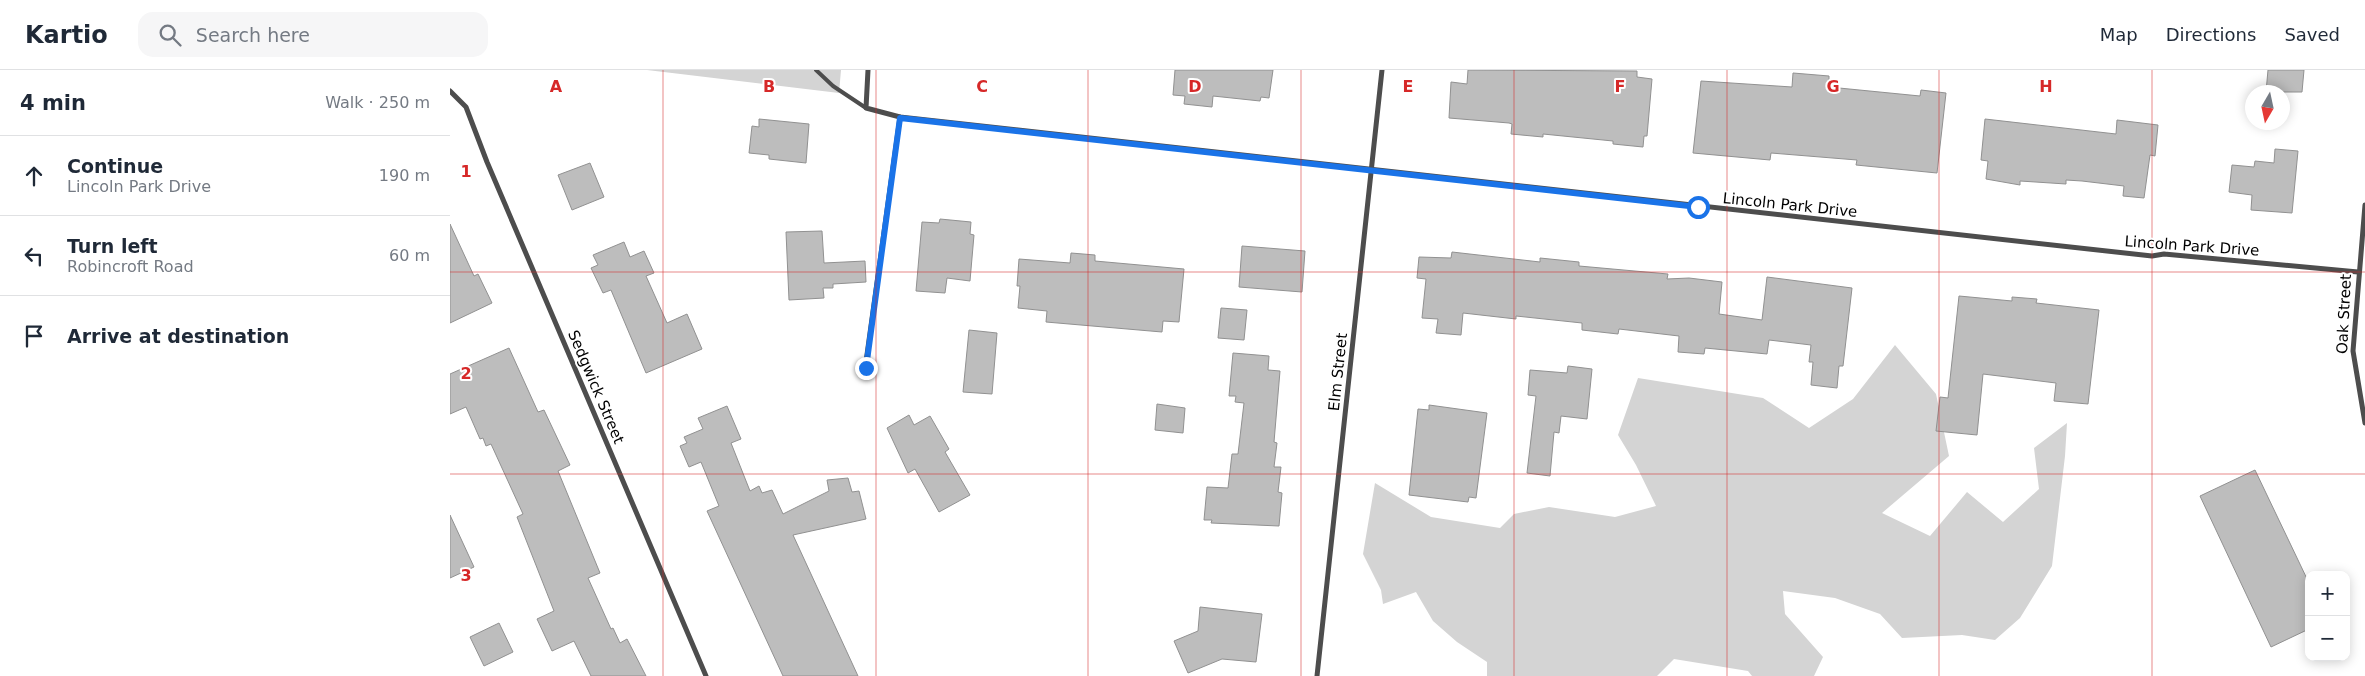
<!DOCTYPE html>
<meta charset="utf-8">
<style>
:root{--surface:#fff;--page:#f6f6f7;--text:#1f2937;--muted:#747a83;--line:#e0e1e3}
body{margin:0;font-family:"DejaVu Sans",sans-serif;background:var(--page);color:var(--text)}
.controls{position:absolute;right:15px;bottom:15px;display:grid;overflow:hidden;border-radius:10px;box-shadow:0 2px 12px #0003}
.controls button{width:45px;height:45px;display:grid;place-items:center;padding:0;border:0;border-bottom:1px solid var(--line);background:var(--surface);color:var(--text);font:25px sans-serif}
.compass{position:absolute;left:1795px;top:15px;width:45px;height:45px;border-radius:50%;background:var(--surface);box-shadow:0 2px 12px #0003;rotate:189deg}
.stop{position:absolute;width:15px;height:15px;margin:-11px;border:4px solid #1a73e8;border-radius:50%;background:#fff}
.stop.end{background:#1a73e8;border-color:#fff;box-shadow:0 1px 5px #0008}
.list{margin:0;padding:0;list-style:none}
h2{display:flex;justify-content:space-between;align-items:center;height:65px;margin:0;padding:0 20px;font-size:21px}
h2 small{font-size:16px;font-weight:400;color:var(--muted)}
.list li{display:grid;grid-template-columns:32px 1fr auto;gap:15px;align-items:center;box-sizing:border-box;height:80px;padding:0 20px;border-top:1px solid var(--line)}
.list b{display:block;font-size:19px;white-space:nowrap}
.list p{margin:0;font-size:16px;white-space:nowrap;color:var(--muted)}
.list em{font-size:16px;font-style:normal;color:var(--muted)}
.icon{flex:none;width:28px;height:28px;fill:none;stroke:currentColor;stroke-width:2;stroke-linecap:round;stroke-linejoin:round}
.map{position:relative;flex:none;width:1915px;height:606px;overflow:hidden}
header{display:flex;align-items:center;gap:30px;box-sizing:border-box;height:70px;padding:0 25px;background:var(--surface);border-bottom:1px solid var(--line)}
header strong{font-size:24px}
nav{display:flex;gap:28px;margin-inline-start:auto;font-size:18px}
.search{width:350px;height:45px;background:var(--page);display:flex;align-items:center;gap:12px;box-sizing:border-box;padding:0 18px;border-radius:15px;color:var(--muted);font-size:19px}
main{display:flex}
aside{flex:1;background:var(--surface)}
.map>svg:first-child{display:block}
.green{fill:#d4d4d4}
.building{fill:#bdbdbd;stroke:#919191}
.lines{fill:none;stroke-linecap:round;stroke-linejoin:round}
.service{stroke:#4d4d4d;stroke-width:4}
.minor{stroke:#4d4d4d;stroke-width:5}
.route{stroke:#1a73e8;stroke-width:6}
.grid{fill:none;stroke:#d62828;stroke-width:1;stroke-opacity:0.55}
.labels{text-anchor:middle;dominant-baseline:central;stroke-width:4;stroke-linejoin:round;paint-order:stroke}
.street-label{font-size:15px;fill:#000;stroke:#fff}
.grid-label{font-size:16px;text-anchor:middle;font-weight:bold;fill:#d62828;stroke:#fff;stroke-width:4;stroke-linejoin:round;paint-order:stroke}
</style>
<header>
<strong>Kartio</strong>
<div class="search"><svg class="icon" aria-label="search" viewBox="0 0 24 24"><circle cx="10" cy="10" r="6"/><path d="M15 15l6 6"/></svg>Search here</div>
<nav><a>Map</a><a>Directions</a><a>Saved</a></nav>
</header>
<main>
<aside>
<h2>4 min<small>Walk · 250 m</small></h2>
<ul class="list">
<li><svg class="icon" aria-label="ahead" viewBox="0 0 24 24"><path d="M12 20V5M6 11l6-6 6 6"/></svg><div><b>Continue</b><p>Lincoln Park Drive</p></div><em>190 m</em></li>
<li><svg class="icon" aria-label="left" viewBox="0 0 24 24"><path d="M17 20v-9H6M10 6l-5 5 5 5"/></svg><div><b>Turn left</b><p>Robincroft Road</p></div><em>60 m</em></li>
<li><svg class="icon" aria-label="arrive" viewBox="0 0 24 24"><path d="M6 21V4h12l-3 4 3 4H6"/></svg><div><b>Arrive at destination</b></div></li>
</ul>
</aside>
<div class="map">
<svg width="1915" height="606" viewBox="0 0 1915 606">
<rect width="100%" height="100%" fill="#fff"/>
<g class="green">
<path d="M197 0H391L389 23Z"/>
<path d="M1445 275 1486 324 1499 386 1432 443 1480 466 1517 422 1553 452 1589 419 1584 378 1617 353 1615 386 1602 496 1570 548 1545 570 1512 565 1452 568 1430 544 1385 528 1333 521 1335 544 1373 587 1364 606H1302L1298 601 1224 589 1207 606H1037V592L1007 572 983 551 966 522 933 534 931 520 913 484 925 413 981 447 1050 458 1064 444 1099 437 1165 447 1206 436 1186 395 1168 365 1188 308 1313 328 1359 358 1403 329Z"/>
</g>
<g class="building">
<path d="M725 0H823L819 28 811 27 810 31 763 26 762 37 734 34 735 26 723 25Z"/>
<path d="M1018 0 1187 1V7L1202 9 1197 66H1194L1193 77 1163 74V71L1093 64V67L1061 64 1062 54 1059 53 999 48 1001 12 1017 14Z"/>
<path d="M1818 0H1854L1852 22H1816Z"/>
<path d="M1343 3 1379 6V17L1470 26 1471 20 1496 23 1487 103 1406 95 1407 90 1321 83 1320 90 1243 83 1251 11 1342 17Z"/>
<path d="M309 49 359 54 356 93 319 89V85L299 83 302 56 309 57Z"/>
<path d="M1535 49 1666 64 1667 50 1708 55 1705 86 1700 85 1694 128 1673 126 1674 116 1632 111 1616 110V114L1570 111V115L1536 109 1538 91 1531 90Z"/>
<path d="M1825 79 1848 81 1842 143 1801 140 1802 125 1779 122 1782 95 1804 97 1805 91 1824 93Z"/>
<path d="M140 93 154 127 122 140 108 105Z"/>
<path d="M490 149 521 152 520 164 524 165 520 211 497 208 495 223 466 221 472 152 489 153Z"/>
<path d="M0 154 24 206 28 204 42 233 0 253Z"/>
<path d="M372 161 374 193 415 191 416 212 383 214V218H373L374 228 339 230 336 162Z"/>
<path d="M174 172 180 187 194 181 204 203 196 206 217 253 237 244 252 279 196 303 161 220 153 223 141 198 148 195 143 185Z"/>
<path d="M792 176 855 181 852 222 789 217Z"/>
<path d="M1002 182 1090 192V188L1129 192V196L1218 204 1217 209 1239 208 1272 212 1269 244 1312 250 1317 207 1402 218 1393 296H1389L1387 318 1361 315 1363 292H1359L1361 275 1319 270 1317 284 1255 278 1254 284 1228 282 1229 266 1169 259 1168 264 1132 260V253L1066 246V249L1013 243 1011 265 986 263 988 249 972 248 976 209 967 208 969 187 1001 188Z"/>
<path d="M621 183 645 185V191L734 199 729 252 713 251 712 262 596 252 597 241 568 238 570 216H567L569 189 620 193Z"/>
<path d="M1509 226 1562 231V227L1587 229 1586 233 1649 240 1638 334 1604 331 1606 313 1533 304 1527 365 1486 361 1490 327 1498 328Z"/>
<path d="M771 238 797 240 794 270 768 268Z"/>
<path d="M519 260 547 263 542 324 513 322Z"/>
<path d="M59 278 88 342 94 340 120 395 108 401 150 503 138 508 161 559 163 558 170 573 177 569 196 606H141L124 571 102 581 87 549 104 541 67 447 73 444 41 374 36 376 33 368 30 369 16 337 0 344V304Z"/>
<path d="M783 283 819 286 818 300 830 301 824 372 827 373 824 397H831L828 422 832 423 829 456 761 453 762 450H754L757 417 778 418 782 384H788L794 333 785 332 786 326H779Z"/>
<path d="M1118 296 1142 299 1137 349 1111 346 1109 363 1104 362 1100 406 1077 403 1086 326 1078 325 1080 300 1117 303Z"/>
<path d="M707 334 735 338 733 363 705 360Z"/>
<path d="M979 335 1037 343 1026 428 1019 427 1018 432 959 425 968 339 979 340Z"/>
<path d="M277 336 291 369 281 373 300 421 309 416 312 423 322 420 333 444 379 421 377 410 398 408 402 422 409 421 416 449 343 465 408 606H333L257 441 269 436 251 392 239 397 230 376 237 373 234 367 253 359 248 348Z"/>
<path d="M459 345 464 355 480 346 499 379 495 382 520 425 489 442 465 399 458 403 437 358Z"/>
<path d="M1805 400 1859 513V559L1821 577 1750 426Z"/>
<path d="M0 445 24 497 0 508Z"/>
<path d="M750 537 812 544 806 592 772 589 738 603 724 571 748 561Z"/>
<path d="M49 553 63 582 34 596 20 567Z"/>
</g>
<g class="lines">
<path class="service" d="M366 0 383 16 416 38"/>
<g class="minor">
<path d="M418 0 416 38 450 47 1702 186 1714 184 1908 202"/>
<path d="M0 21 16 37 37 92 256 606"/>
<path d="M1915 135 1903 281 1915 353"/>
<path d="M415 299 450 47"/>
<path d="M867 606 932 0"/>
</g>
</g>
<g class="lines">
<path class="route" d="M416 298 450 48 1248 137"/>
</g>
<path class="grid" d="M213 0V606M426 0V606M638 0V606M851 0V606M1064 0V606M1277 0V606M1489 0V606M1702 0V606M0 202H1915M0 404H1915"/>
<g class="labels">
<g class="street-label">
<text transform="translate(1340 135) rotate(6)">Lincoln Park Drive</text>
<text transform="translate(1742 176) rotate(4)">Lincoln Park Drive</text>
<text transform="translate(1894 244) rotate(-87)">Oak Street</text>
<text transform="translate(888 302) rotate(-84)">Elm Street</text>
<text transform="translate(146 317) rotate(67)">Sedgwick Street</text>
</g>
</g>
<g class="grid-label">
<text x="106" y="22">A</text>
<text x="319" y="22">B</text>
<text x="532" y="22">C</text>
<text x="745" y="22">D</text>
<text x="958" y="22">E</text>
<text x="1170" y="22">F</text>
<text x="1383" y="22">G</text>
<text x="1596" y="22">H</text>
<text x="16" y="107">1</text>
<text x="16" y="309">2</text>
<text x="16" y="511">3</text>
</g>
</svg>
<div class="controls">
<button>+</button>
<button>−</button>
</div>
<svg class="compass" viewBox="-18 -18 36 36"><path d="M0-13l5 13h-10z" fill="#e53935"/><path d="M0 13l5-13h-10z" fill="#747a83"/></svg>
<div class="stop" style="left:1248px;top:137px"></div>
<div class="stop end" style="left:416px;top:298px"></div>
</div>
</main>
